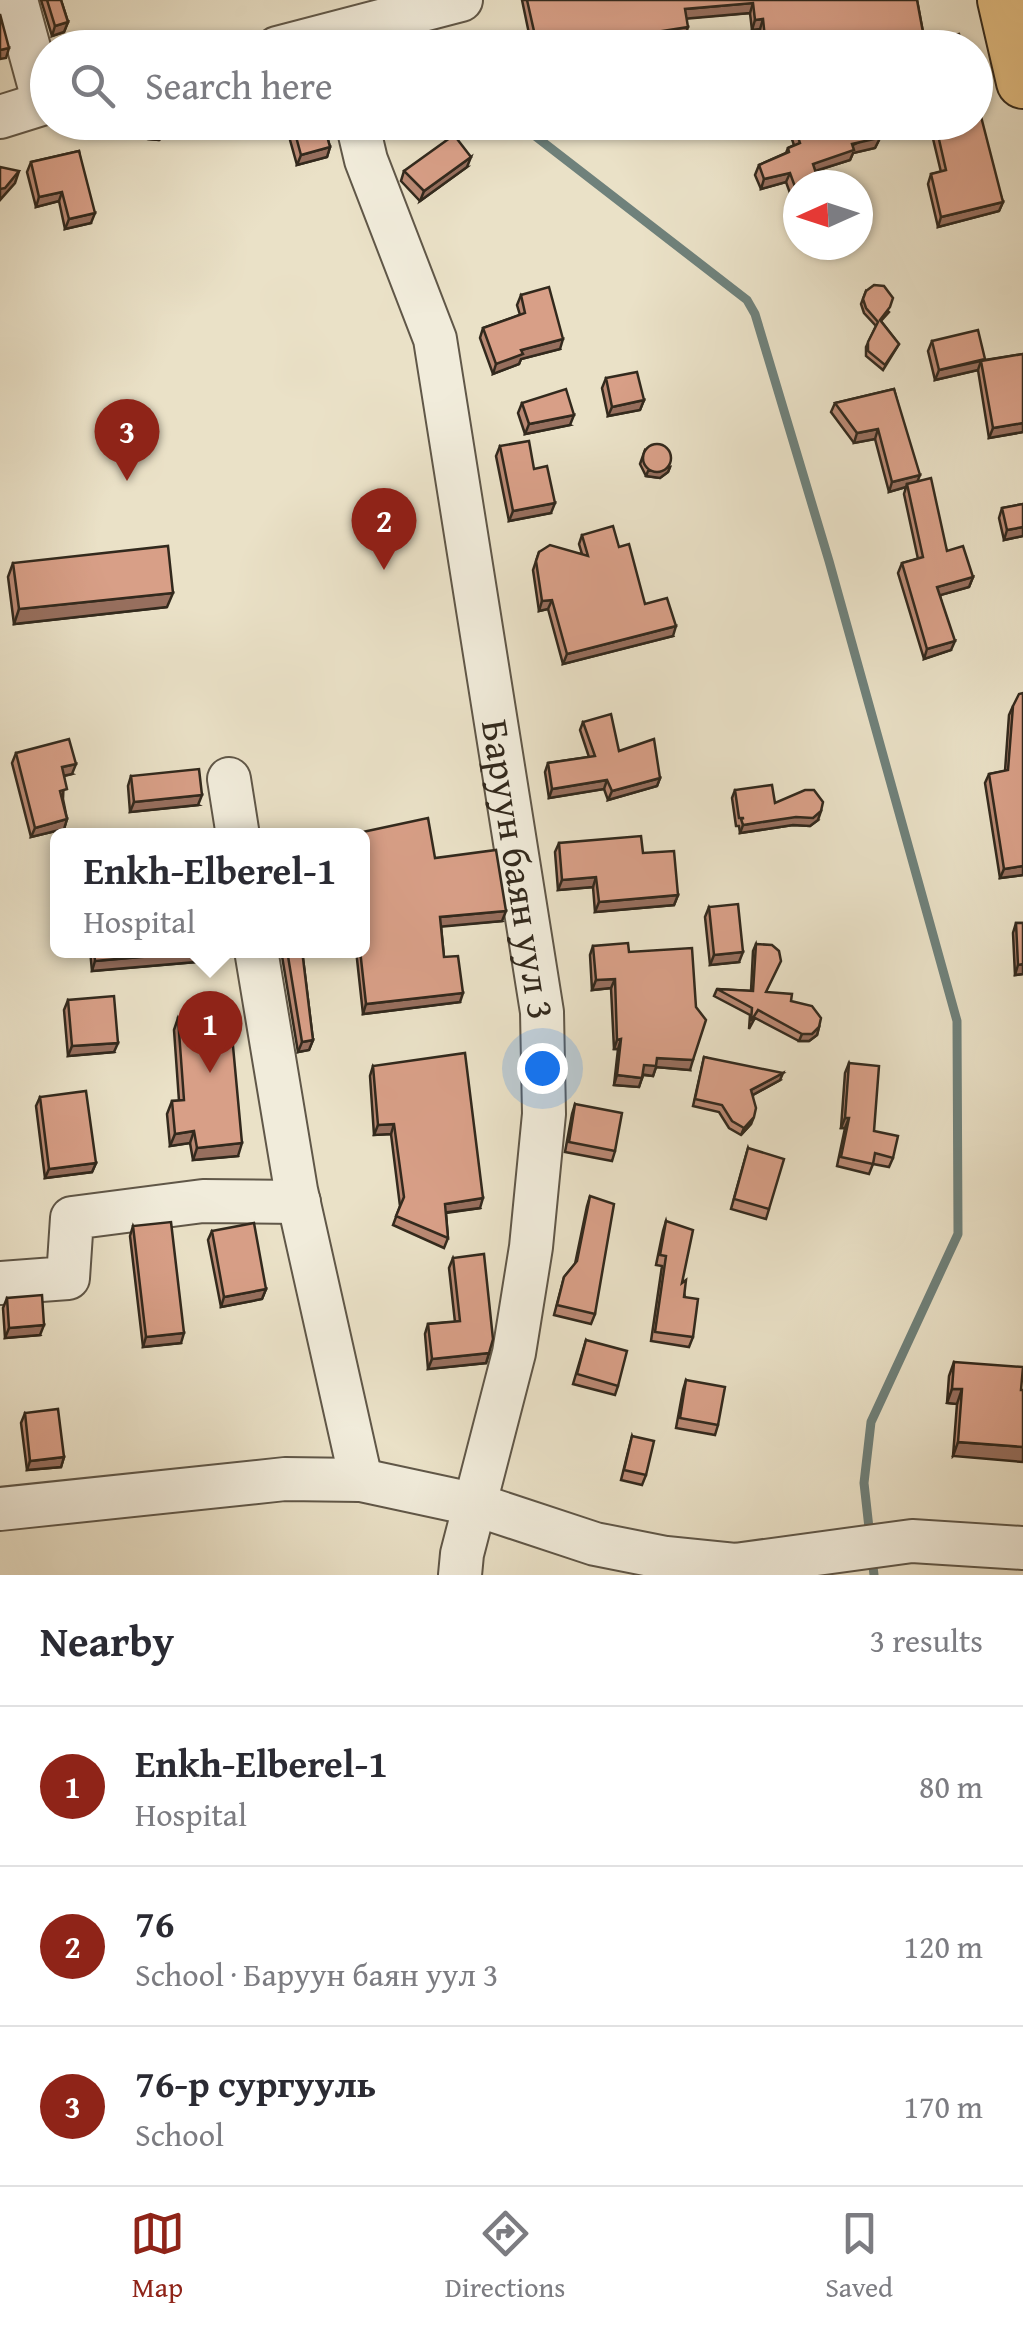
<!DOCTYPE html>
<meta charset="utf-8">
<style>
:root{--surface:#fff;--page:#f7f7f7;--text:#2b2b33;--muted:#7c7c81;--line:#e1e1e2;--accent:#8f2418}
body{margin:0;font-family:"Gentium Book Plus",serif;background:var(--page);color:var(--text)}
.compass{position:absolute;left:783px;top:170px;width:90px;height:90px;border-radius:50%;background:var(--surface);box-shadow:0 2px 8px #0004;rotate:267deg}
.you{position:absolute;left:542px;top:1068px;width:35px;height:35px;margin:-25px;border:8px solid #fff;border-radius:50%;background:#1a73e8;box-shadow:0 0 0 15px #1a73e833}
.badge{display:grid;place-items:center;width:65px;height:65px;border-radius:50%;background:var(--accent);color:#fff;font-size:32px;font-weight:700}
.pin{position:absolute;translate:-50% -82px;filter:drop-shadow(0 2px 5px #0008)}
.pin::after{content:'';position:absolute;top:52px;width:35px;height:30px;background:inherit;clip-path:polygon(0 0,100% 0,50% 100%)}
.popup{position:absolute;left:50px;top:828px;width:320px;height:130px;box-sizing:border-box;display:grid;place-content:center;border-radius:15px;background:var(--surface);filter:drop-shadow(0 2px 8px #0005);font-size:32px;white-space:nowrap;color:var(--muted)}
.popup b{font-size:38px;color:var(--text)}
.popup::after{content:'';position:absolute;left:50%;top:100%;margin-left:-20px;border:20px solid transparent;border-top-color:var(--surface)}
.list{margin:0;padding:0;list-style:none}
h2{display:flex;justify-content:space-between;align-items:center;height:130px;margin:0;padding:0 40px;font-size:42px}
h2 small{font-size:32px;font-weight:400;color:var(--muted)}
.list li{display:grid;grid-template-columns:65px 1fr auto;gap:30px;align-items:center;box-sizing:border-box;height:160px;padding:0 40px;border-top:2px solid var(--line)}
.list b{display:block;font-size:38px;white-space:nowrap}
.list p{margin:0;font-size:32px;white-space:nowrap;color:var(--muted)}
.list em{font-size:32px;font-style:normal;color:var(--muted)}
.icon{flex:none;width:55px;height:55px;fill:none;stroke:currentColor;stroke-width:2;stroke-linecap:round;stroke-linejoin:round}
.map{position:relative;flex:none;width:1023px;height:1575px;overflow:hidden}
.search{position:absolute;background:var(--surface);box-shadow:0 2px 8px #0004;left:30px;right:30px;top:30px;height:110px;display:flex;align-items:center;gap:25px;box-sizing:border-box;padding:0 35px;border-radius:55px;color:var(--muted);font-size:38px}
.sheet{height:610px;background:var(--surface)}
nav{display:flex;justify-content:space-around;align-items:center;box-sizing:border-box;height:140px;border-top:2px solid var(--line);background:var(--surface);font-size:28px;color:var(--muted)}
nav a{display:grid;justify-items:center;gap:5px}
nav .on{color:var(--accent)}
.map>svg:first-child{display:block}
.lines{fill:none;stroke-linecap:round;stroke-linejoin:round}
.stream{stroke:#6f817b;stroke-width:9}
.minor-casing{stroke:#605748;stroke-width:46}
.major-casing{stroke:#32291d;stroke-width:56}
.minor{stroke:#f1ecdb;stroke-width:42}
.major{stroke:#e5c084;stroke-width:52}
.wall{fill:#ba8974;stroke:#32291d;stroke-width:2.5}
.shaded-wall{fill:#976f5e;stroke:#32291d;stroke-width:2.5}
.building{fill:#d89f87;stroke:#32291d;stroke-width:2.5}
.labels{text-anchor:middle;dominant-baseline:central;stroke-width:8;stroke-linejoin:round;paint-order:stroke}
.street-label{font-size:38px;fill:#32291d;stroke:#f1ecdb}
</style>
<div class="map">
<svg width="1023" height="1575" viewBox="0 0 1023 1575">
<rect width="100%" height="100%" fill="#eae1c7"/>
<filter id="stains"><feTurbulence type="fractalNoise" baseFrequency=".002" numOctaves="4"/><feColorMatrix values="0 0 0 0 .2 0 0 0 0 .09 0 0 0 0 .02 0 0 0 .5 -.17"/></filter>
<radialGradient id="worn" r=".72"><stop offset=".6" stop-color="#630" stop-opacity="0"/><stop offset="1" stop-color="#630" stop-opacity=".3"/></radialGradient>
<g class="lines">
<g class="stream">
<path d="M425 31 436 48"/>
<path d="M517 122 747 300 755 314 829 561 957 1021 958 1234 871 1422 864 1483 870 1537"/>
<path d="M872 1557 874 1575"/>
</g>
<g class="minor-casing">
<g id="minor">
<path d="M16 0 44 103"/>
<path d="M277 48 461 0"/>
<path d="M0 117 48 102"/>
<path id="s1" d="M357 122 366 160 435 339 542 1012 544 1114 531 1247 514 1353 462 1554 460 1575"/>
<path d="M229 779 238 836"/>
<path d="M256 950 296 1190 361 1480"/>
<path d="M0 1283 68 1278 72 1218 203 1201 299 1202"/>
<path d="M0 1509 285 1479 361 1480 477 1505 595 1544 666 1558 735 1565 912 1541 1023 1548"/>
</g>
</g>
<g class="major-casing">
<path id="major" d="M1004 0 1023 82"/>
</g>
<use href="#minor" class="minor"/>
<use href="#major" class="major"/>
</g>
<g class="wall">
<path d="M41 0H61L68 22 64 32 52 36Z"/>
<path d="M522 0H917L925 43 963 48H761L760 29 752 30 750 13 687 18 685 37 644 43V48H584L583 46 557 48 556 45 544 48H532Z"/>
<path d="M145 122 165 135 159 140 148 139 143 131Z"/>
<path d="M285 122H323L330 147 327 157 297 165Z"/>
<path d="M786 122H884V130L875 148 853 153 850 160 815 171 798 185V215L786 182 761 189 755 175 759 165 786 153 788 148 794 145Z"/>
<path d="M929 122H976L1003 202 999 211 938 227 928 184 931 174 941 172Z"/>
<path d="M79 151 91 223 65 229 59 201 36 207 27 172 31 162Z"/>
<path d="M467 167 420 201 401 181 404 171Z"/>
<path d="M866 291 889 312 881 321 899 344 883 370 866 356V347L876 326 864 313 861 304Z"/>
<path d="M521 295 560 349 521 359 519 364 493 374 480 338 483 328 520 315 517 305Z"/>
<path d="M932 341 985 360 1023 354V432L989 438 978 370 935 380 928 351Z"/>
<path d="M606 378 644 400 640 410 608 416 602 388Z"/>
<path d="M894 389 918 481 947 551 973 577 969 587 940 595 951 650 924 659 898 573 902 563 918 559 904 494 906 487 889 492 875 439 854 443 831 412 835 403Z"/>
<path d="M522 403 570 425 525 434 518 413Z"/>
<path d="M500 446 534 469 551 513 509 521 496 456Z"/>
<path d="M645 450 670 467 668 472 660 478 646 476 640 464Z"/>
<path d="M1023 504V536L1004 540 999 518 1002 508Z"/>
<path d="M582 535 619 547 645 604 673 636 563 664 548 609 539 611 533 570 539 552 582 554 579 544Z"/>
<path d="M13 563 167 607 14 624 8 577Z"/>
<path d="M1013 706 1023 875 1000 878 985 783 989 774 1005 771 1009 715Z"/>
<path d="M583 722 619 751 660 778 657 786 608 800 604 789 549 798 545 772 548 763 589 757 580 730Z"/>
<path d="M16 753 72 774 64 776 63 799 67 819 64 829 31 837 12 763Z"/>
<path d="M131 776 198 805 130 812 128 786Z"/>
<path d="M735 790 775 803 818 820 810 826 793 825 740 833 739 826H736L732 798Z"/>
<path d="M559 843 643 853 678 895 674 905 595 912 593 887 558 890 555 852Z"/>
<path d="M435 858 502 921 441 926 444 957 460 1002 363 1014 356 950H362Z"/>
<path d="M709 907 739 962 710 965 705 917Z"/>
<path d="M1016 923H1023V974L1015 975 1013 933Z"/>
<path d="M756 944 767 992 791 1001 819 1027 817 1035 809 1041H799L755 1018 749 1029 750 1015 714 996 717 989 751 991 753 951Z"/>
<path d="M593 946 629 952 690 1070 656 1067 653 1076 643 1075 639 1087 614 1085 618 1049H614L611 988 592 990 590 955Z"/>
<path d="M90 950H222L219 960 92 971Z"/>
<path d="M281 950H302L313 1040 309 1050 298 1052Z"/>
<path d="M68 1000 114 1052 68 1056 64 1010Z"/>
<path d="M178 1018 238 1156 193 1160 190 1143 170 1146 167 1114 172 1101H179L174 1030Z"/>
<path d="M704 1057 780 1080 753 1095 751 1124 741 1135 729 1128 719 1112 693 1106Z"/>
<path d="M849 1063 874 1131 893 1158 889 1167 873 1164 869 1174 837 1166 845 1128H841L845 1073Z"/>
<path d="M373 1066 480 1208 446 1213 448 1238 444 1248 393 1225 400 1206 391 1134 374 1135 370 1076Z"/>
<path d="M40 1097 96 1163 92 1172 45 1178 36 1106Z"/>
<path d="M575 1104 615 1151 612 1161 565 1152 572 1114Z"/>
<path d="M748 1148 769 1209 766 1219 731 1209Z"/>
<path d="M590 1196 595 1314 591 1324 554 1315 564 1277 575 1264 587 1206Z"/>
<path d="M666 1221 682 1283 693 1337 689 1347 651 1341 662 1266 656 1265 663 1231Z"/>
<path d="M133 1226 181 1343 143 1347 130 1236Z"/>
<path d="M212 1231 266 1289 262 1299 221 1307 208 1240Z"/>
<path d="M453 1258 489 1353 486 1363 428 1369 425 1334 428 1324 455 1322 449 1268Z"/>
<path d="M7 1298 40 1335 5 1338 3 1308Z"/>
<path d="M586 1340 618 1386 615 1395 573 1384Z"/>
<path d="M954 1362 1021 1390 953 1456 957 1404 947 1403 949 1376Z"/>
<path d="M686 1380 718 1425 715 1435 676 1428 683 1390Z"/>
<path d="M25 1413 64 1457 61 1467 27 1470 21 1423Z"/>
<path d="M632 1436 646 1475 642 1485 621 1480Z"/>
</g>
<g class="shaded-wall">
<path d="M753 3 750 13 682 19 685 9Z"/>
<path d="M763 19 760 29 752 30 755 20Z"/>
<path d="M68 22 64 32 52 36 55 26Z"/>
<path d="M688 27 685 37 639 44 643 34Z"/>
<path d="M560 35 556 45 544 48H534L536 40Z"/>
<path d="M587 36 583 46 559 48 561 41Z"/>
<path d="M900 39 897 48H851Z"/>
<path d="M9 48 6 58 0 59V50Z"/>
<path d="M167 130 165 135 159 140 148 139 150 134Z"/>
<path d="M884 130 875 148 853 153 850 160 809 173 813 164Z"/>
<path d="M330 147 327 157 297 165 301 155Z"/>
<path d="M471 157 467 167 420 201 424 191Z"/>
<path d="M19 171 15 183 0 200V189Z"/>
<path d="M790 173 786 182 761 189 764 179Z"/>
<path d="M62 192 59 201 36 207 39 197Z"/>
<path d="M1003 202 999 211 938 227 941 217Z"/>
<path d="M95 213 91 223 65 229 69 219Z"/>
<path d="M563 339 560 349 521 359 519 364 493 374 496 364 521 350Z"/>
<path d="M981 361 978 370 935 380 939 370Z"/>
<path d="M644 400 640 410 608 416 612 407Z"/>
<path d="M574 415 570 425 525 434 529 424Z"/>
<path d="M1023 423V432L989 438 993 428Z"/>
<path d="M878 429 875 439 854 443 857 433Z"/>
<path d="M670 467 668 472 660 478 646 476 648 471Z"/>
<path d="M920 475 916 485 907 484 906 487 889 492 892 482Z"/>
<path d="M555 503 551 513 509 521 513 511Z"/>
<path d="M1023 527V536L1004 540 1007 530Z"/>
<path d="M973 577 969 587 934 597 937 587Z"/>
<path d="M173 593 167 607 14 624 19 609Z"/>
<path d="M552 600 548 609 539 611 542 601Z"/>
<path d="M676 626 673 636 563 664 567 654Z"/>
<path d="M955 641 951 650 924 659 927 649Z"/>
<path d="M76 764 72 774 58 777 62 767Z"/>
<path d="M660 778 657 786 608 800 612 791Z"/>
<path d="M607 780 604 789 549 798 552 789Z"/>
<path d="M202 795 198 805 130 812 134 802Z"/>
<path d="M821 811 818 820 810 826 793 825 740 833 743 825Z"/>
<path d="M67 819 64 829 31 837 35 828Z"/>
<path d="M1023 866V875L1000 878 1004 869Z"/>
<path d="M596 877 593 887 558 890 562 880Z"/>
<path d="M678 895 674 905 595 912 599 902Z"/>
<path d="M506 911 502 921 437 927 440 917Z"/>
<path d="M222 950 219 960 92 971 95 961Z"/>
<path d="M743 952 739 962 710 965 714 955Z"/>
<path d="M1023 964V974L1015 975 1018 965Z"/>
<path d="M615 979 611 988 592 990 596 980Z"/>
<path d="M463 993 460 1002 363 1014 366 1004Z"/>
<path d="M819 1027 817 1035 809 1041H799L802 1034Z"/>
<path d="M621 1039 618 1049H614L617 1040Z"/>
<path d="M313 1040 309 1050 298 1052 302 1042Z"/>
<path d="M118 1043 114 1052 68 1056 72 1046Z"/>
<path d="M657 1058 693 1060 690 1070 656 1067 653 1076 640 1074 644 1065Z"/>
<path d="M783 1073 780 1080 749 1097 751 1090Z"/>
<path d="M617 1075 642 1078 639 1087 614 1085Z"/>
<path d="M754 1117 751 1124 741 1135 744 1128Z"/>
<path d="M845 1118H849L845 1128H841Z"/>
<path d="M394 1124 391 1134 374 1135 378 1125Z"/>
<path d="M194 1131 190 1143 170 1146 175 1134Z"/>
<path d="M242 1143 238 1156 193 1160 197 1148Z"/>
<path d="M96 1163 92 1172 45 1178 49 1169Z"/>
<path d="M483 1198 480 1208 441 1213 445 1204Z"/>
<path d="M266 1289 262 1299 221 1307 224 1297Z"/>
<path d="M44 1325 40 1335 5 1338 9 1328Z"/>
<path d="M184 1333 181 1343 143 1347 146 1337Z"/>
<path d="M489 1353 486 1363 428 1369 432 1359Z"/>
<path d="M952 1389H962L957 1404 947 1403Z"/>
<path d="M958 1442 1023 1447V1462L953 1456Z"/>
<path d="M64 1457 61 1467 27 1470 30 1461Z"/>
</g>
<g class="building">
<path d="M47 0H61L68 22 55 26Z"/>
<path d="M527 0H917L925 43 959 34 963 48H902L900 39 851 48H766L763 19 755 20 753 3 685 9 688 27 643 34 645 45 633 48H589L587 36 561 41 560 35 536 40Z"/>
<path d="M0 14 9 48 0 50Z"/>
<path d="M976 97 1003 202 941 217 931 174 946 170 935 122H976Z"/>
<path d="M145 122H168L167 130 161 135 150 134 144 126Z"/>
<path d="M292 122H323L330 147 301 155Z"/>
<path d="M793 122H884V130L879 138 852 144 854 150 813 164 820 185H798V195L790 173 764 179 759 165 789 152 788 148 800 143Z"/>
<path d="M454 135 471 157 424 191 404 171Z"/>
<path d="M79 151 95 213 69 219 62 192 39 197 31 162Z"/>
<path d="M0 167 19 171 5 188 0 189Z"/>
<path d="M874 285 884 286 893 298 890 307 880 320 899 344 885 365 868 351V342L878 322 866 308 863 299 866 291Z"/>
<path d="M549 287 563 339 521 350 523 354 496 364 483 328 525 313 521 295Z"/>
<path d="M978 330 985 359 939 370 932 341Z"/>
<path d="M1023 354V423L993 428 981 361Z"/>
<path d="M637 372 644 400 612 407 606 378Z"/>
<path d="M566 389 574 415 529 424 522 403Z"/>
<path d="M894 389 920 475 892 482 878 429 857 433 835 403Z"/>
<path d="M529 441 534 469 547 466 555 503 513 511 500 446Z"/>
<circle cx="657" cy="458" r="14"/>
<path d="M931 478 947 551 963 546 973 577 937 587 955 641 927 649 902 563 923 557 907 484Z"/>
<path d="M1023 504V527L1007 530 1002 508Z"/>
<path d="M613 526 619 547 629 544 645 604 667 598 676 626 567 654 552 600 542 601 536 561 539 552 550 545 588 556 582 535Z"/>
<path d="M168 546 173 593 19 609 13 563Z"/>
<path d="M1023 693V866L1004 869 989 774 1008 770 1013 706 1019 694Z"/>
<path d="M611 714 619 751 654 739 660 778 612 791 607 780 552 789 548 763 595 756 583 722Z"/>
<path d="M69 739 76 764 62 767 67 789 60 791 67 819 35 828 16 753Z"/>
<path d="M199 769 202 795 134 802 131 776Z"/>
<path d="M772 785 775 803 805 790H814L823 802 821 811 813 818 796 817 743 825 741 819 744 818H739L735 790Z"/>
<path d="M428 818 435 858 496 850 506 911 440 917 444 957 458 956 463 993 366 1004 360 950H362V836H344Z"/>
<path d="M641 836 643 853 674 851 678 895 599 902 596 877 562 880 559 843Z"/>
<path d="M738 904 743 952 714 955 709 907Z"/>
<path d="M1016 923H1023V964L1018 965Z"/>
<path d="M628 943 629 952 692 948 696 1007 706 1020 693 1060 657 1058 656 1066 644 1065 642 1078 617 1075 621 1039 617 1040 615 979 596 980 593 946Z"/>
<path d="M756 944 772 945 779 951 781 961 766 992 792 994 791 1001 812 1006 821 1018 819 1027 812 1034H802L758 1010 751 1021 752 1008 717 989 753 991Z"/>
<path d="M94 950H214L95 961Z"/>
<path d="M287 950H302L313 1040 302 1042Z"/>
<path d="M114 996 118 1043 72 1046 68 1000Z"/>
<path d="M230 1014 242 1143 197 1148 194 1131 175 1134 172 1101 184 1100 178 1018Z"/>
<path d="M465 1053 483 1198 445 1204 448 1238 396 1216 404 1197 394 1124 378 1125 373 1066Z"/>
<path d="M704 1057 783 1073 751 1090 756 1108 754 1117 744 1128 732 1121 722 1105 695 1099Z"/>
<path d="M849 1063 879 1066 874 1131 898 1136 893 1158 875 1153 873 1164 841 1157 849 1118H845Z"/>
<path d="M86 1091 96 1163 49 1169 40 1097Z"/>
<path d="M575 1104 622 1113 615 1151 569 1142Z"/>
<path d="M748 1148 784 1159 769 1209 734 1199Z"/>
<path d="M590 1196 614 1204 595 1314 557 1305 564 1277 577 1261Z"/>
<path d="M666 1221 693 1230 682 1283 686 1280 684 1297 698 1299 693 1337 655 1332 666 1256 660 1255Z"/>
<path d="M171 1222 184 1333 146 1337 133 1226Z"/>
<path d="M254 1223 266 1289 224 1297 212 1231Z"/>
<path d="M484 1254 493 1339 489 1353 432 1359 428 1324 460 1321 453 1258Z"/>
<path d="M42 1295 44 1325 9 1328 7 1298Z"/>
<path d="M586 1340 627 1351 618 1386 577 1374Z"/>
<path d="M954 1362 1023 1367 1021 1390H1023V1447L958 1442 962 1389H952Z"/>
<path d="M686 1380 725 1387 718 1425 680 1418Z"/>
<path d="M58 1409 64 1457 30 1461 25 1413Z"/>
<path d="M632 1436 654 1441 646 1475 624 1470Z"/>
</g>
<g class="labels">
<g class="street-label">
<text stroke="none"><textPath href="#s1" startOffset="768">Баруун баян уул 3</textPath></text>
</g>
</g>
<rect width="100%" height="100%" filter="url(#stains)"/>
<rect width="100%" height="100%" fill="url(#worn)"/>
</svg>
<svg class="compass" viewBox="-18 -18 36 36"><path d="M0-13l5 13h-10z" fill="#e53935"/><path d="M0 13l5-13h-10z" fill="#7c7c81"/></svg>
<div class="you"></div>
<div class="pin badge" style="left:210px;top:1073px">1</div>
<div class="popup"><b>Enkh-Elberel-1</b>Hospital</div>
<div class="pin badge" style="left:384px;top:570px">2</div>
<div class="pin badge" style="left:127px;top:481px">3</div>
<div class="search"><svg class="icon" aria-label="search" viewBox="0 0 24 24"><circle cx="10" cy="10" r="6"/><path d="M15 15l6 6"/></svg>Search here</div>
</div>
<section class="sheet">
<h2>Nearby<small>3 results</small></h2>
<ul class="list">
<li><span class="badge">1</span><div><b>Enkh-Elberel-1</b><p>Hospital</p></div><em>80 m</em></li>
<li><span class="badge">2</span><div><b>76</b><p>School · Баруун баян уул 3</p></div><em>120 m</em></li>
<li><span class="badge">3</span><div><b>76-р сургууль</b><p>School</p></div><em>170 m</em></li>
</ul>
</section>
<nav>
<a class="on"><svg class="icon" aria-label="map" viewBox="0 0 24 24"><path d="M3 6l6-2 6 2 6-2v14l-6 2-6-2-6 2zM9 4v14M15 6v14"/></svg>Map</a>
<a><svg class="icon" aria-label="directions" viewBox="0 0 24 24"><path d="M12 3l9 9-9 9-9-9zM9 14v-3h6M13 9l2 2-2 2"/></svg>Directions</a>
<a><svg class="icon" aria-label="saved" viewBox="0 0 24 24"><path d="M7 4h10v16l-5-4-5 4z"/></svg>Saved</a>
</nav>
